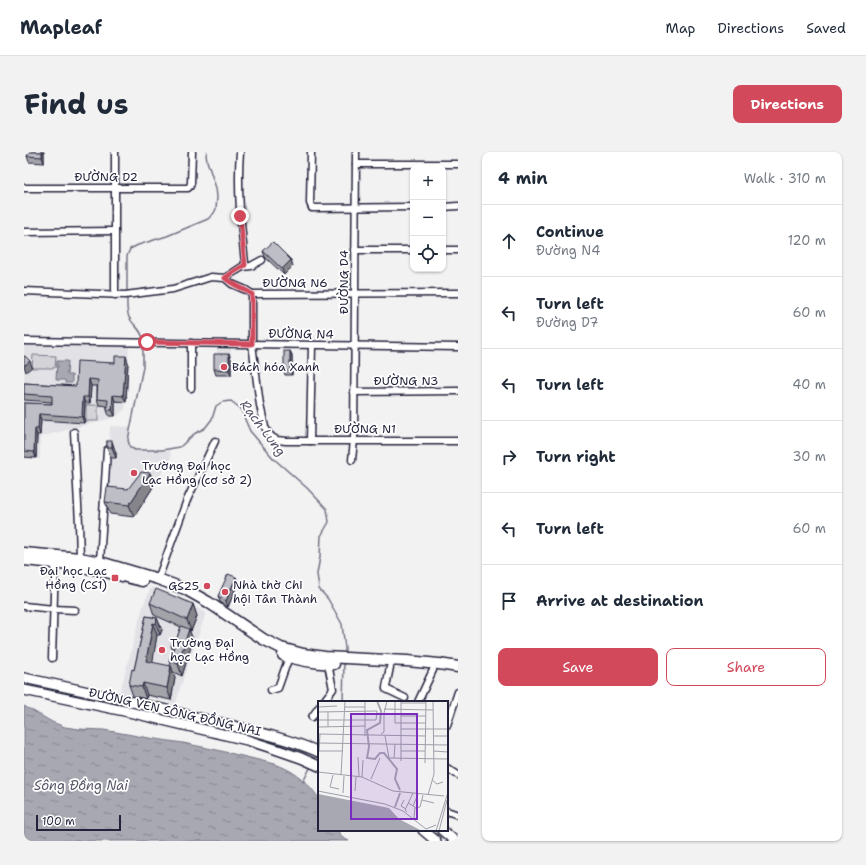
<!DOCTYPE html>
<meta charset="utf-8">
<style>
:root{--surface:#fff;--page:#f2f2f3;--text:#1f2937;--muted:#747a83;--line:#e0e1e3;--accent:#d1495b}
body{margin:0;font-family:"Shantell Sans",sans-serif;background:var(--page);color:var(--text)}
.controls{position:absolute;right:12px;top:12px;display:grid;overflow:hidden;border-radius:8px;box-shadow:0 1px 3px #0004}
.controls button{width:36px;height:36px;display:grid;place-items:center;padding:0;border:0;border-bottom:1px solid var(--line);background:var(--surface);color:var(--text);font:20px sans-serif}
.scale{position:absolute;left:12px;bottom:10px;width:85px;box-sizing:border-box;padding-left:4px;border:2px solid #22223b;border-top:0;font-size:11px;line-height:14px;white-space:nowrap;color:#22223b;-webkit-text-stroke:3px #fff;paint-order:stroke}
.stop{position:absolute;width:12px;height:12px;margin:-9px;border:3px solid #d1495b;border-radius:50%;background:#fff}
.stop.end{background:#d1495b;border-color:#fff;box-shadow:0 1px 4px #0008}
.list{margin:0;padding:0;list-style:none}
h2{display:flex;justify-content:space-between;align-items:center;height:52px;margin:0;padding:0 16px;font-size:17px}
h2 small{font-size:13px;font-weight:400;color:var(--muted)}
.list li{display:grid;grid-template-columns:26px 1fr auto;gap:12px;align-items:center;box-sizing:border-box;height:72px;padding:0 16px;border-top:1px solid var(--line)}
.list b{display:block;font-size:15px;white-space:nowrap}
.list p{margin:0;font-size:13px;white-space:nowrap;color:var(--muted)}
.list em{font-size:13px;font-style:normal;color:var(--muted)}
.actions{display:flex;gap:8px;padding:12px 16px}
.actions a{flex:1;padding:9px 0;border:1px solid var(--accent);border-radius:8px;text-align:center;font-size:14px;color:var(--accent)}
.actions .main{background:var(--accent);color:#fff}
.icon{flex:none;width:22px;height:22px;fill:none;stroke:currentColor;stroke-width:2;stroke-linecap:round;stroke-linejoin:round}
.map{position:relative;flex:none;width:434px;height:689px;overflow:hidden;border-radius:8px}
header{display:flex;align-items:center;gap:24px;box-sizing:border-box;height:56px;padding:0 20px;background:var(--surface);border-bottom:1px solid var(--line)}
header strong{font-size:19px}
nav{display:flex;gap:22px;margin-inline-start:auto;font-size:14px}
.intro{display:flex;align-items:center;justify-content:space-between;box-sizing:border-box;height:96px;padding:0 24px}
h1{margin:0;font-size:28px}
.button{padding:10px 18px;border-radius:8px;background:var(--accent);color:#fff;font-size:14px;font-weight:700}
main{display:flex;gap:24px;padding:0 24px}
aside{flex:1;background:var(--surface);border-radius:8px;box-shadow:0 1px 3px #0004}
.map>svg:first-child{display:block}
.built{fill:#e2e2e6}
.pitch{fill:#d3d3d8;stroke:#7a7a8a}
.water{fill:url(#water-ripples);stroke:#727282}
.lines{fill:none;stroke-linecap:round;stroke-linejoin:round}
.stream{stroke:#727282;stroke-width:1.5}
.minor-casing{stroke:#22223b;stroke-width:9}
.secondary-casing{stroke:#22223b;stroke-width:12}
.primary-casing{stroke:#22223b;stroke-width:13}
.minor{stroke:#fff;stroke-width:6}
.secondary{stroke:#fff;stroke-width:9}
.primary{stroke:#fff;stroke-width:10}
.wall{fill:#a3a3aa;stroke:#22223b}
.shaded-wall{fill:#85858b;stroke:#22223b}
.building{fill:#bebec6;stroke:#22223b}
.route{stroke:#d1495b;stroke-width:5}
.poi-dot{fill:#d1495b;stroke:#fff;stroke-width:1.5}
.labels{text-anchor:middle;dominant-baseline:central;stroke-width:3.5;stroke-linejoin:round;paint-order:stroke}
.street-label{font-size:12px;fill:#22223b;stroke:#fff}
.poi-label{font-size:12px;fill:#22223b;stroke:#fff;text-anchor:start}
.water-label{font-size:13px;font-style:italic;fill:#58586b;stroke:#fff}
.inset-river{fill:none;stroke:#a8a8b2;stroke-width:2}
.inset-road{fill:none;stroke:#9f9fa9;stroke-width:1}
.view{fill:#7b2cbf;fill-opacity:0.15;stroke:#7b2cbf;stroke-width:2}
.inset-edge{fill:none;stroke:#22223b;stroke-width:2}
</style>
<header>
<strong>Mapleaf</strong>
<nav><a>Map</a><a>Directions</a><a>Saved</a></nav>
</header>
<div class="intro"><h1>Find us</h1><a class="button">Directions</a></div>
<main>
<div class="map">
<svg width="434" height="689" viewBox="0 0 434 689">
<defs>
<pattern id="water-ripples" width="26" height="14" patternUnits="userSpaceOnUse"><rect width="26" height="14" fill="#a8a8b2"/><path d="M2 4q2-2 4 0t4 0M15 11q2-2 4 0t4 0" fill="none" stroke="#888892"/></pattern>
</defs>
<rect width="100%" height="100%" fill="#f2f2f3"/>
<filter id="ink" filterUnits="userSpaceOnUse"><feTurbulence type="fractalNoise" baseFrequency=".025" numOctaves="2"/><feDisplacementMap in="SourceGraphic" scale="8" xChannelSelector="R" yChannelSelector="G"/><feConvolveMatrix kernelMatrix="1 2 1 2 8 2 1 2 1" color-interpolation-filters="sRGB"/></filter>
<g filter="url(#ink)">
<g class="built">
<path d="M0 191 105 193 101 257 92 265 16 285V307H0Z"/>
<path d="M193 194H207V223H192Z"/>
<path d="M86 274 107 275 104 288 106 295 111 298H138L146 297 147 305 145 310 110 365 81 361Z"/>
<path d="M127 435 156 446 182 461 156 536 152 552 96 540 119 454Z"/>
</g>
<g class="pitch">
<path d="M9 203 32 204 31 216H8Z"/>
<rect x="62" y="253" width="12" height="16"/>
</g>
<g class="water">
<path d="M33 209H44L43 223H48V231H41V228H32Z"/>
<path d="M0 554 9 559 28 570 41 575 55 577 80 578 125 586 159 591 193 598 251 612C267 618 281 627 291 641 292 643 294 644 295 646 296 651 295 672 295 678H313L319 686 325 689H0Z"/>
</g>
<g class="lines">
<g class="stream">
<path d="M103 142V104L106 97 114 93 143 84 184 67 190 61 192 57 193 45 192 36 183 9 182 3 183 0"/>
<path d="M103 145C103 152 102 162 106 167 110 174 119 179 119 188"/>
<path d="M119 192V215L104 288 106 295 111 298H138L156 295 170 282 181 276 188 267 192 254 198 250 207 249 216 256 226 279 249 306 283 336 303 357 305 370 297 384 296 405 293 422 295 437 304 447 318 472 321 496V502"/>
<path d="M319 550 320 510"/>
<path d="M279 630 287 614"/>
</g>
<g class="minor-casing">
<g id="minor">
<path d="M91 0V143"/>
<path d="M287 0 286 51 288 56 389 55"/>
<path d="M332 12H434"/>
<path d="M0 36H164L166 34 167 31 168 0"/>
<path d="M419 55 434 54"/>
<path d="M0 80 91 79"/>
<path d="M331 98H389"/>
<path d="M419 98H434"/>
<path d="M219 115 227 114 238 108"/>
<path d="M201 126C208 121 214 118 221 113V111C217 74 213 37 216 0"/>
<path d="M0 139 101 143 149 137 187 125 201 126 208 132 222 138 228 142"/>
<path d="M228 142V192L236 253 241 275 244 281 248 285 253 288 262 289H434"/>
<path d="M228 142 434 141"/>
<path d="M0 189 434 195"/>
<path d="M167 236V191"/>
<path d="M330 240 434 239"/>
<path d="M50 280 55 371 56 406"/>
<path d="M286 289 288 193"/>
<path d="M328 308 330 288 332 0"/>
<path d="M76 410 83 298"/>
<path d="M134 427 163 348 191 289"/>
<path d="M0 454 30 457 51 458"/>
<path d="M28 506 31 411"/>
<path d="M366 515 362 535V537L381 546"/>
<path d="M247 538 254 536 265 505"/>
<path d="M299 550 309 537 304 512"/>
<path d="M394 550 409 518"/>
<path d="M288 565 295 555"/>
<path d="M423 573 434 540"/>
<path d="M423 616 434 623"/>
<path d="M423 659 434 663"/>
</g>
</g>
<g class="secondary-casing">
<g id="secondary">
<path d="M0 526C62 539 123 553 184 568 221 577 260 585 295 600"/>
<path d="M0 538 105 560 223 588 251 597 277 606 295 614"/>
<path d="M399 678 412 689"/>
<path d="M418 678 431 689"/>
</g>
</g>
<g class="primary-casing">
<g id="primary">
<path d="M0 401 56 406 76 410 134 427 161 437 184 450 239 487 257 496 279 502 301 505 383 509 415 512 434 515"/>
<path d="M0 408 31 411 70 417 118 429"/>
<path d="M259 503C275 509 292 511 310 512"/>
</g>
</g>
<use href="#minor" class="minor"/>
<use href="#secondary" class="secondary"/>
<use href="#primary" class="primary"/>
</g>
<g class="wall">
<path d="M3 0H20V11L5 10 3 4Z"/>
<path d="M239 99 267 108 269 114 260 123 241 105Z"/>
<path d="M266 199 268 203V223H261L260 219Z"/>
<path d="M205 202 207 207V223H192L190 217Z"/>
<path d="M104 210 102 250 91 249V264H85L83 258V254L75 253 73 247V234H67L66 251H61L60 271 17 268 16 283H13L12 306 0 305V251L28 252V250L0 248V231L52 234 91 211Z"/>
<path d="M83 289 92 301V306H87L83 295Z"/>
<path d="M126 321 131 332 110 365 86 362 81 350 104 337Z"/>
<path d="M212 425 214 431 204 455 196 450 194 444Z"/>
<path d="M126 451 169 452 173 464 167 479 165 478 169 488 158 524 149 520 145 509 149 499 147 494 152 489 157 475 130 463Z"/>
<path d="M122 464 133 466 138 478 136 483H133L128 510 151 526 147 548 123 543 122 547 109 544 105 533 110 518Z"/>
</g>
<g class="shaded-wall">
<path d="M18 0H20V11L18 5Z"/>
<path d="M267 108 269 114 260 123 258 117Z"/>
<path d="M266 199 268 203V223L266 219Z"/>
<path d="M205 202 207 207V223L205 218Z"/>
<path d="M102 204 104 210 102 250 99 244Z"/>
<path d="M6 209 8 215 2 220 0 214Z"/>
<path d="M65 227 67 234 66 251 64 245Z"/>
<path d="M89 243 91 249V264L88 258Z"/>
<path d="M59 245 61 251 60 271 58 265Z"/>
<path d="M15 262 17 268 16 283 14 277Z"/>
<path d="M11 277 13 283 12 306 10 300Z"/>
<path d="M88 289 92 301V306L88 295Z"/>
<path d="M126 321 131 332 110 365 105 353Z"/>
<path d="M212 425 214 431 204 455 202 449Z"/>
<path d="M169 452 173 464 167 479 163 468Z"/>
<path d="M133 466 138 478 136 483 132 472Z"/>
<path d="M129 471 133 483 127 521 122 509Z"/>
<path d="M165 477 169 488 158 524 154 512Z"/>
<path d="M147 514 151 526 147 548 143 536Z"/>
<path d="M119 531 123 543 122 547 118 535Z"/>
</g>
<g class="building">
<path d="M3 0H18V5L3 4Z"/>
<path d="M249 90 267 108 258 117 239 99Z"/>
<rect x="260" y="199" width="6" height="20"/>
<path d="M190 202H205V218L190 217Z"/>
<path d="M0 204H1L6 209 0 214Z"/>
<path d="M91 204H102L99 244 89 243 88 258H83L84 248 73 247 74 228 65 227 64 245H59L58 265 15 262 14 277H11L10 300 0 299V251L28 252V244L0 242V231L52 234 53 209 91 211Z"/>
<rect x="83" y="289" width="5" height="6"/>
<path d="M117 320 126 321 105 353 81 350 83 335 104 337Z"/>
<path d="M204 422 212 425 202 449 194 444Z"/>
<path d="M132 437 169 452 163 468 126 451Z"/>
<path d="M122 464 133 466 132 472 129 471 122 509 147 514 143 536 119 531 118 535 105 533 108 517 110 518Z"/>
<path d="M157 474 165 477 154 512 145 509 150 495 147 494 149 488 152 489Z"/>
</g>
</g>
<g class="lines" filter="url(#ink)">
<path class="route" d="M123 190 228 192V142C219 136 209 133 201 126L208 121 221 113 216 64"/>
</g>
<g class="poi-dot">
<circle cx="200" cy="215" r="4"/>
<circle cx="110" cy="321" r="4"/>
<rect x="87" y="422" width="8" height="8" rx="2"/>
<circle cx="183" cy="434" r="4"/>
<circle cx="201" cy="440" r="4"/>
<circle cx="138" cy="498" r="4"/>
</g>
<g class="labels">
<g class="street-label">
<text x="82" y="25">ĐƯỜNG D2</text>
<text transform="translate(320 130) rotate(-90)">ĐƯỜNG D4</text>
<text x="271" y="131">ĐƯỜNG N6</text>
<text transform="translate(277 182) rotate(1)">ĐƯỜNG N4</text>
<text x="382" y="229">ĐƯỜNG N3</text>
<text x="341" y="277">ĐƯỜNG N1</text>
<text transform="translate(151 560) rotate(13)">ĐƯỜNG VEN SÔNG ĐỒNG NAI</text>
</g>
<g class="poi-label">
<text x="208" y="215">Bách hóa Xanh</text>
<text x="118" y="314">Trường Đại học<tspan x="118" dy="14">Lạc Hồng (cơ sở 2)</tspan></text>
<text x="83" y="419" text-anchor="end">Đại học Lạc<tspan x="83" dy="14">Hồng (CS1)</tspan></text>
<text x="209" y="433">Nhà thờ Chi<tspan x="209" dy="14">hội Tân Thành</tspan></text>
<text x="175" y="434" text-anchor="end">GS25</text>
<text x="146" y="491">Trường Đại<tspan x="146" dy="14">học Lạc Hồng</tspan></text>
</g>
<g class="water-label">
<text transform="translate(239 276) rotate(53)">Rạch Lung</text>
<text x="57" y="633">Sông Đồng Nai</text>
</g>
</g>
<g transform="translate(294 549)">
<rect width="130" height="130" fill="#f2f2f3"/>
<path d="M0 93 71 107 81 118 104 130H0Z" fill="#a8a8b2"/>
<path class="inset-river" d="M59 0 63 10 62 22 49 29 51 46 49 57 57 58 62 52H66L79 68 77 78 82 89M77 106 82 92"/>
<path class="inset-road" d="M47 0V35M77 0V22H107M83 2H108M0 6 19 5M27 6H47M66 8 115 9M0 11 59 10 58 19H0M10 11V26M83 15H108M0 26 47 25M83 28H130M0 33 107 35M63 33 66 31V12L69 0M67 35 71 57 130 58M115 35H130M0 42 130 44M0 50H25M1 50 2 33M83 50H107M115 50 130 51M40 56 41 75M76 57 77 43M83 60V0M107 62 108 0M0 71 44 76 75 90 126 95M15 74 12 86 21 88M23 74 27 0M44 76 45 59M53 78 62 57M114 79 119 83 125 81M0 90 67 103 85 110 108 128 118 124M37 90 38 76M25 92 26 75M110 94 116 73 115 0M86 99 83 105 88 108M104 99 116 102M90 102 97 106 96 117M95 105 100 93M97 107 102 106 105 94M89 111 87 109 95 92M118 130 130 91M121 130 129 99"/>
<path class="view" d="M33 13H99V118H33Z"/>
<rect width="130" height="130" class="inset-edge"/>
</g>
</svg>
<div class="controls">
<button>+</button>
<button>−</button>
<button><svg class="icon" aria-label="locate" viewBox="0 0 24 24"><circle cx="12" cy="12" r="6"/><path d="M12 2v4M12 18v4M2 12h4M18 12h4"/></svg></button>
</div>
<div class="scale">100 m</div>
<div class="stop" style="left:123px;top:190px"></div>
<div class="stop end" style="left:216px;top:64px"></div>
</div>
<aside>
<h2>4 min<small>Walk · 310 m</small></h2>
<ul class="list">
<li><svg class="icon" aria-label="ahead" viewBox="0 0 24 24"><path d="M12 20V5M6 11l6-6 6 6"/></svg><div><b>Continue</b><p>Đường N4</p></div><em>120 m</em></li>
<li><svg class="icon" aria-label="left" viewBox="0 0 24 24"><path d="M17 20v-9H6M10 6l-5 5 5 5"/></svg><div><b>Turn left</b><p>Đường D7</p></div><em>60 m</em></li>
<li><svg class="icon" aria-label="left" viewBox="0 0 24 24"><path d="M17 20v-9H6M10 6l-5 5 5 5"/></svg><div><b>Turn left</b></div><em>40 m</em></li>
<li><svg class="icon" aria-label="right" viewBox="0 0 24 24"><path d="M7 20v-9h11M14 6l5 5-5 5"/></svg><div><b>Turn right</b></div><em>30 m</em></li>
<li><svg class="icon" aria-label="left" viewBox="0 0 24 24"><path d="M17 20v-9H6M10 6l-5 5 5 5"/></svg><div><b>Turn left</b></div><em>60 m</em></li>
<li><svg class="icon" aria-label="arrive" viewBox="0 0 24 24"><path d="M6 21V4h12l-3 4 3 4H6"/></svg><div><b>Arrive at destination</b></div></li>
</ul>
<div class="actions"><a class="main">Save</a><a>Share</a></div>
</aside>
</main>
